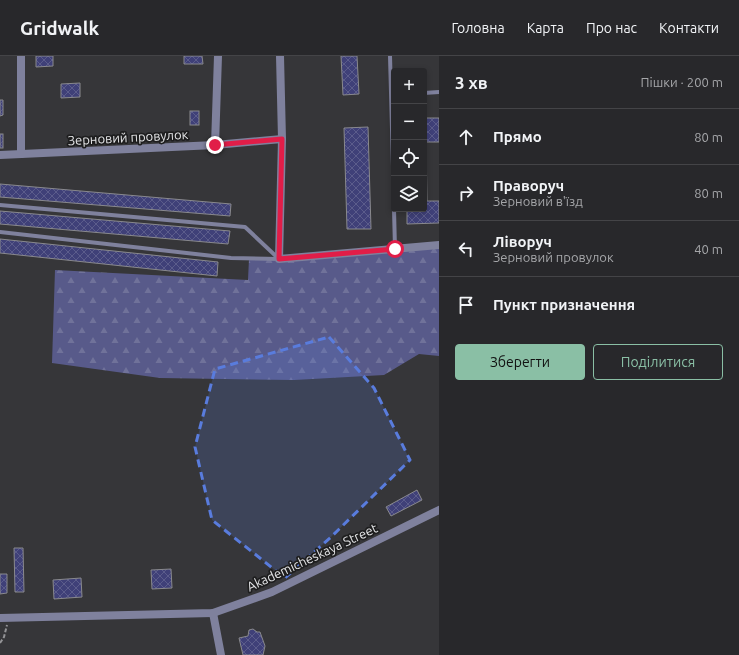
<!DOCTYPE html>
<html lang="uk">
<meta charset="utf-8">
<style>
:root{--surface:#28282b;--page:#303033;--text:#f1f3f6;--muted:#a5a6a9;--line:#444447;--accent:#8abfa5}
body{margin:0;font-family:Ubuntu,sans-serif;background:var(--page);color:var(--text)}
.controls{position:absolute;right:12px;top:12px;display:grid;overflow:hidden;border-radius:4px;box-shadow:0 2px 6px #0003}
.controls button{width:36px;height:36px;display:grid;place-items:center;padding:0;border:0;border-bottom:1px solid var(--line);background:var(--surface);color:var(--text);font:20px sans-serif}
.stop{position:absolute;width:12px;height:12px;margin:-9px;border:3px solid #e11d48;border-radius:50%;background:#fff}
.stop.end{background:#e11d48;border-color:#fff;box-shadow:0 1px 4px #0008}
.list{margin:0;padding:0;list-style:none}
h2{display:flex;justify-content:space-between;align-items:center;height:52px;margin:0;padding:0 16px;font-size:17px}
h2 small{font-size:13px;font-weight:400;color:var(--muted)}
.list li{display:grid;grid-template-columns:26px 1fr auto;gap:12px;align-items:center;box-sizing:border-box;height:56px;padding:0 16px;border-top:1px solid var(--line)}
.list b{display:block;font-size:15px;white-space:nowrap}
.list p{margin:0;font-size:13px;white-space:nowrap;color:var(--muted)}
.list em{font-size:13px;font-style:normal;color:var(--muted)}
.actions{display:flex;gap:8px;padding:12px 16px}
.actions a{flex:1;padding:9px 0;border:1px solid var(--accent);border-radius:4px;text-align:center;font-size:14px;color:var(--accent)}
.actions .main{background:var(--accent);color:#111}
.icon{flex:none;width:22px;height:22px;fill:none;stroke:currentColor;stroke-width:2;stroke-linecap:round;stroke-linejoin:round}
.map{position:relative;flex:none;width:439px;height:599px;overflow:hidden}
header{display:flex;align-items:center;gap:24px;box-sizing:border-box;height:56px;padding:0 20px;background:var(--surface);border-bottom:1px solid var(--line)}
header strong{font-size:19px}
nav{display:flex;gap:22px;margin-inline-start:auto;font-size:14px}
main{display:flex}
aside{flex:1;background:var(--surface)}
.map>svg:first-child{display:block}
.forest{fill:url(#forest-firs)}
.building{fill:url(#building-cross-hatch);stroke:#89898d}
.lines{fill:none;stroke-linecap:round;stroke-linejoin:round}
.path{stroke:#949497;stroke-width:2;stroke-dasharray:4 2;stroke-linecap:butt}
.lane{stroke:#7f819d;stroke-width:4}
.street{stroke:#7f819d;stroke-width:8}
.route{stroke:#e11d48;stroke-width:5}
.marked{fill:#597cdd;fill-opacity:0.2;stroke:#597cdd;stroke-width:3;stroke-dasharray:8 5;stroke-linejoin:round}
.labels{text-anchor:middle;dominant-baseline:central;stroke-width:3.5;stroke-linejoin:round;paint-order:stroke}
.street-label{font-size:13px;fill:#e5e6e8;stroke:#1e1e1f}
</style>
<header>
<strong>Gridwalk</strong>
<nav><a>Головна</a><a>Карта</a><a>Про нас</a><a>Контакти</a></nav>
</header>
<main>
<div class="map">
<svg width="439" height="599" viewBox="0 0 439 599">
<defs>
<pattern id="forest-firs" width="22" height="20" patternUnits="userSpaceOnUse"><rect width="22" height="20" fill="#585a8a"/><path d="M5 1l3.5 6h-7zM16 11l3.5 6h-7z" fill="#70729a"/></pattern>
<pattern id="building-cross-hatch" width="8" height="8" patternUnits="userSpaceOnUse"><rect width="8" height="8" fill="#3f4078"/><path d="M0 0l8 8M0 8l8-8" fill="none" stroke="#5b5c8b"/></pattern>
</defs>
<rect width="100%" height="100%" fill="#363639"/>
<path class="forest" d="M439 189V300L419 298 384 319 294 324 160 322 52 307 55 214 248 224 249 203Z"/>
<g class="building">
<path d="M36 0H53V10L36 11Z"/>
<path d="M184 0H202L203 8H184Z"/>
<path d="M341 0H357L359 38 343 39Z"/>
<path d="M80 27V41L61 42V28Z"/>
<path d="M0 44H3V59L0 60Z"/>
<rect x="190" y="55" width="9" height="14"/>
<path d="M424 62H439V86H426L427 145H439V167L407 168V153H424Z"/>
<path d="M368 71 371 173H347L344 72Z"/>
<rect x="0" y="78" width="3" height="14"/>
<path d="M0 128 231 148 230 160 0 141Z"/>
<path d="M0 155 230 175 228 188 0 168Z"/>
<path d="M0 183 218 206 217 220 0 197Z"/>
<path d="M417 434 422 444 391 460 386 451Z"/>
<path d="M14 492H23L24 536H15Z"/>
<path d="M171 513 172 532 152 533 151 514Z"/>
<path d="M0 518H7V537L0 538Z"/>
<path d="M81 522 82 541 54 543 53 524Z"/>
<path d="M253 573 257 576H260L265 590 263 599H243L239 582 248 580 249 574Z"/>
</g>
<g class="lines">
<path class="path" d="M0 587 4 581 7 569"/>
<g class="lane">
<path d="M390 0 394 147"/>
<path d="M424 37 439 36"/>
<path d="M0 149 245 171 279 203"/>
<path d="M394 153 395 193"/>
<path d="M0 176 231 202 279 203"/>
</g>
<g class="street">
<path d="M21 0V98"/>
<path d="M280 0 282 83 279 203 439 189"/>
<path d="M215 89 218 0"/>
<path d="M0 99 215 89 282 83"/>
<path d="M213 557 221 599"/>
<path d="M0 562 213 557 272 536 439 454"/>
</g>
</g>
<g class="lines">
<path class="route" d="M215 89 282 83 279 203 395 193"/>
</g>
<path class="marked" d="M329 281 374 332 410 404 331 481 285 522 212 464 195 391 215 313Z"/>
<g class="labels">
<g class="street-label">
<text transform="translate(128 81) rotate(-3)">Зерновий провулок</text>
<text transform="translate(312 501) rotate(-25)">Akademicheskaya Street</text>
</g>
</g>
</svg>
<div class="controls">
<button>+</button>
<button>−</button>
<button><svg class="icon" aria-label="locate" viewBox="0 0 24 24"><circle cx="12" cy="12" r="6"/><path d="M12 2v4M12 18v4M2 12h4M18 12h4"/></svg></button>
<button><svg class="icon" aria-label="layers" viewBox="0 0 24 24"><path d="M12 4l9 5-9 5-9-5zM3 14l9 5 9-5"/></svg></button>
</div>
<div class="stop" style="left:395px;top:193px"></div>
<div class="stop end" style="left:215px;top:89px"></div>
</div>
<aside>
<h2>3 хв<small>Пішки · 200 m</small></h2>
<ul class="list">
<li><svg class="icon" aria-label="ahead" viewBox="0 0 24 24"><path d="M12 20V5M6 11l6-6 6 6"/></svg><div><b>Прямо</b></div><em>80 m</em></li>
<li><svg class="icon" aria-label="right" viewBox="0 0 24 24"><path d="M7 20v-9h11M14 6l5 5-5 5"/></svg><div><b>Праворуч</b><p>Зерновий в'їзд</p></div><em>80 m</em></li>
<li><svg class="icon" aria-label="left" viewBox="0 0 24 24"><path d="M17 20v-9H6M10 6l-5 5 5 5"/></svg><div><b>Ліворуч</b><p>Зерновий провулок</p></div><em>40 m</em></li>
<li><svg class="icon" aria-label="arrive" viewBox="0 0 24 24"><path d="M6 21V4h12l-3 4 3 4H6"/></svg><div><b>Пункт призначення</b></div></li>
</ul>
<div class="actions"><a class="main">Зберегти</a><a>Поділитися</a></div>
</aside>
</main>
